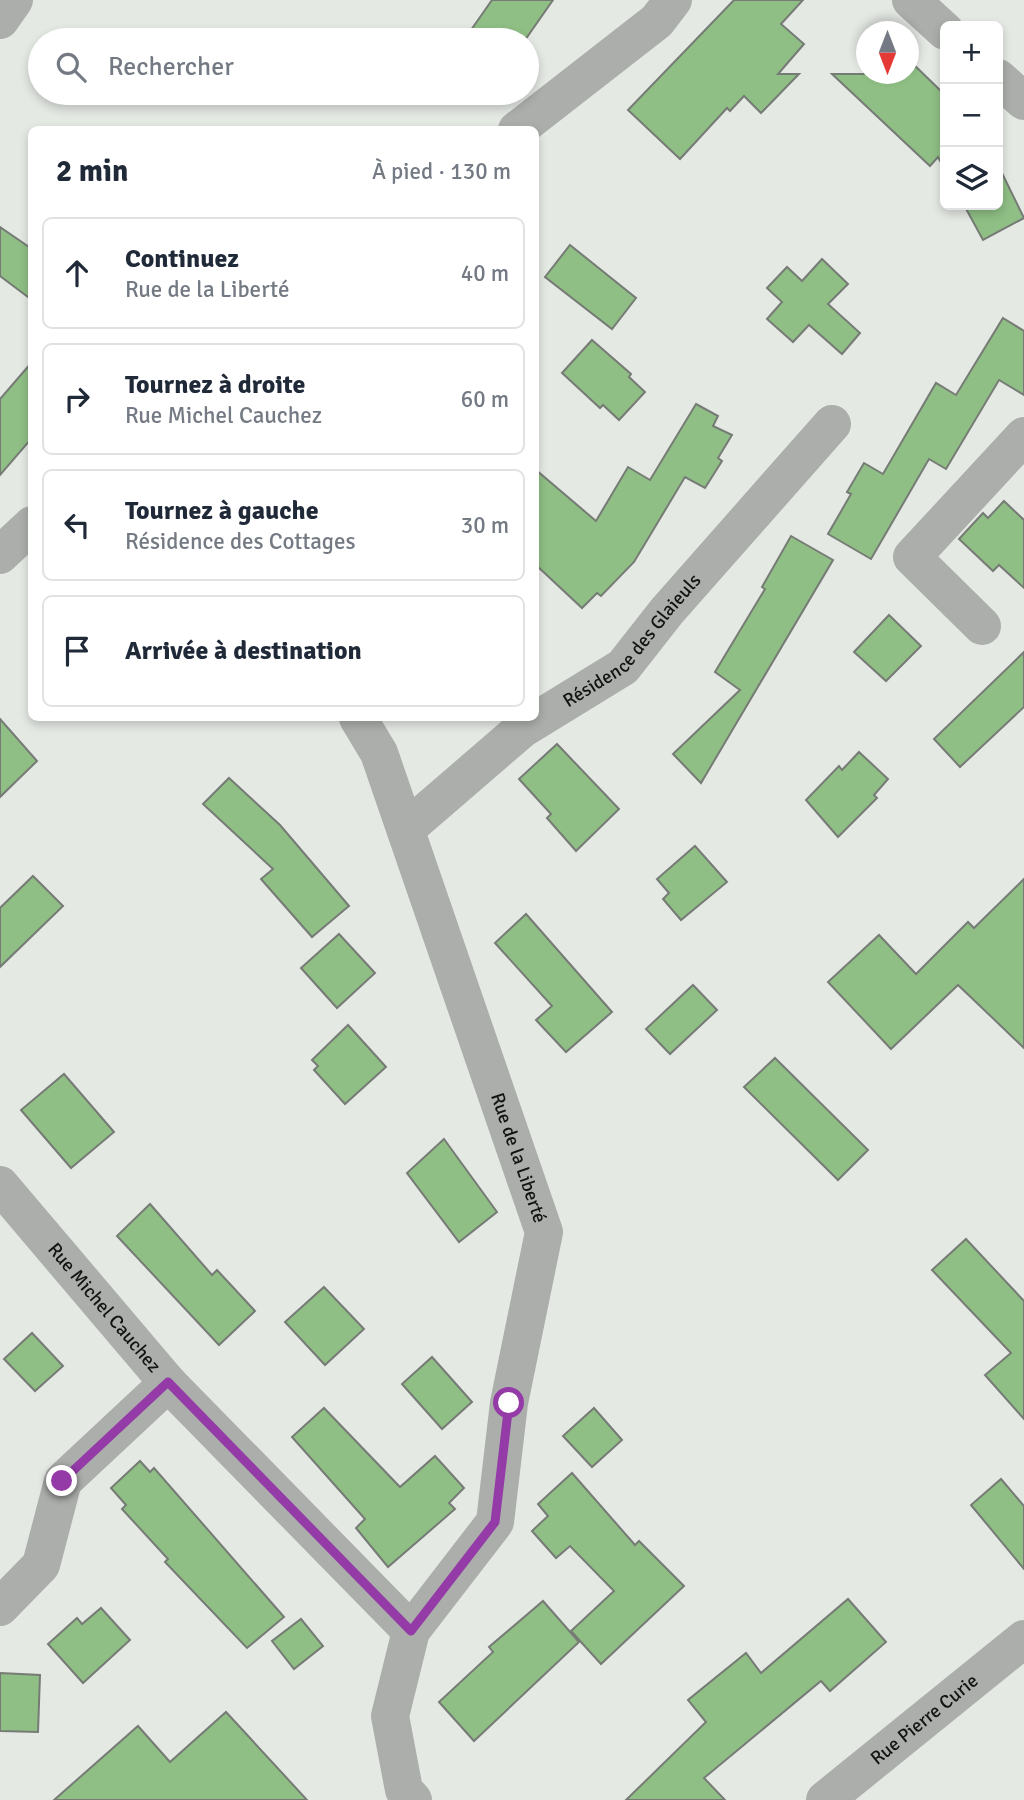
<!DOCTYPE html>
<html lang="fr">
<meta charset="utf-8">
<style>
:root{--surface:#fff;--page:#f6f6f7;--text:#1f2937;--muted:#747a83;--line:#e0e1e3}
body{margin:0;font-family:Signika,sans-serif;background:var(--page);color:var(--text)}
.controls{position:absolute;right:21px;top:21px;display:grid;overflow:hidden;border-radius:10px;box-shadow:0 4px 10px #0003}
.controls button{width:63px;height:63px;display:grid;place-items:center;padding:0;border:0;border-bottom:2px solid var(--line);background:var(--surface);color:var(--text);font:35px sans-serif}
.compass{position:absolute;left:856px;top:21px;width:63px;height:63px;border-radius:50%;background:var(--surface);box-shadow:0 4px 10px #0003;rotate:180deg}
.stop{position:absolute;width:21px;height:21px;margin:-16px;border:5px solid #943ba7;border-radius:50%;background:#fff}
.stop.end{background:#943ba7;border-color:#fff;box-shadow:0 2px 7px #0008}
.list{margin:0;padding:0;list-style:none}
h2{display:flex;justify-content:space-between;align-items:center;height:91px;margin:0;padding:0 28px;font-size:30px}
h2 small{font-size:23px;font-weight:400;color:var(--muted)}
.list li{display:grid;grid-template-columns:46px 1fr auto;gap:21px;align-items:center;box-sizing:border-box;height:112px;margin:0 14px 14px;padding:0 14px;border:2px solid var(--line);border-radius:10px}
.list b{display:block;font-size:26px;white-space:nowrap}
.list p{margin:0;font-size:23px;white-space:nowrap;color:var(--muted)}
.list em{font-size:23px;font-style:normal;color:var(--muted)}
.icon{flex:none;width:38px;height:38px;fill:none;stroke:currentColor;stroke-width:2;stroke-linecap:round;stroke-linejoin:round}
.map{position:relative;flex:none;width:1024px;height:1800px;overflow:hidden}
.search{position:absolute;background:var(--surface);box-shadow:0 4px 10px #0003;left:28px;top:28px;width:511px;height:77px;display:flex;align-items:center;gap:18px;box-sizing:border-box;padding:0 24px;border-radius:38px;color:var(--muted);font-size:26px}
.panel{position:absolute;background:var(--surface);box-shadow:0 4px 10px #0003;left:28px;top:126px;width:511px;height:595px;border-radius:10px}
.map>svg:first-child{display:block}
.building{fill:#8fbf85;stroke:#767b75;stroke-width:2}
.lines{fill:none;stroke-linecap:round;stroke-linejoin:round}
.minor{stroke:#abaeab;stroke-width:38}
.route{stroke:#943ba7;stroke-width:9}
.labels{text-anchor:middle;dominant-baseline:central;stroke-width:7;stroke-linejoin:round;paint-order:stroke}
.street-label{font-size:19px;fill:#121412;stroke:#e5e9e4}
</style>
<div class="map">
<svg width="1024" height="1800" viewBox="0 0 1024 1800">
<rect width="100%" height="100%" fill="#e5e9e4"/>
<g class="building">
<path d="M492 0H553L525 40H464Z"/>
<path d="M734 0H803L781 24 804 44 778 74H799L761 113 744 96 730 111 727 108 680 159 628 110Z"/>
<path d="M908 59 945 95V170L938 157 930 166 832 74H908Z"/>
<path d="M998 165 1024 218 983 240 964 205H998Z"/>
<path d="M0 227 32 249V300L0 276Z"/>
<path d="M570 245 636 298 612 329 545 277Z"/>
<path d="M822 259 848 284 828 304 860 333 842 354 809 325 793 342 767 319 782 302 767 288 787 267 802 281Z"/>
<path d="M1003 318 1024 331V395L999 380 946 469 929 459 871 559 828 534 851 494 847 492 864 463 883 474 936 383 956 395Z"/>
<path d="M592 340 631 374 629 377 645 392 619 420 603 405 600 408 562 373Z"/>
<path d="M32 362V438L0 475V399Z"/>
<path d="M696 404 718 416 713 426 732 435 718 458 722 461 705 488 685 477 634 562 601 596 597 593 582 608 536 565V470L596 521 628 467 650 480Z"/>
<path d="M1004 501 1024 520V588L999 565 993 571 959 539 983 513 988 518Z"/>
<path d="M791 536 833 560 701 783 673 754 740 690 715 672 765 589 762 587Z"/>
<path d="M889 615 921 646 886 681 854 652Z"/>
<path d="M1024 652V707L960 767 934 739Z"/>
<path d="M0 719 37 761 0 797Z"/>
<path d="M557 744 619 809 576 851 547 818 551 814 519 779Z"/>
<path d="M859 752 888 779 874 795 877 798 838 837 806 800 839 766 842 770Z"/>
<path d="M229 778 280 825 349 906 312 937 261 879 273 869 203 804Z"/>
<path d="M695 846 727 882 681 920 663 899 669 893 657 879Z"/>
<path d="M33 876 63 906 0 967V908Z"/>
<path d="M1024 879V1048L958 985 891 1049 828 982 879 935 916 974 968 922 974 928Z"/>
<path d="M526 914 612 1012 566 1052 536 1020 552 1006 495 943Z"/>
<path d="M339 934 375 973 337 1008 301 968Z"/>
<path d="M693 985 717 1010 670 1054 646 1029Z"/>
<path d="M348 1025 386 1067 345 1104 314 1070 318 1066 312 1060Z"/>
<path d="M775 1058 868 1150 838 1180 744 1087Z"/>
<path d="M64 1074 114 1132 71 1168 21 1110Z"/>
<path d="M444 1139 497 1212 459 1242 407 1173Z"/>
<path d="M150 1204 212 1275 217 1270 255 1311 219 1345 117 1236Z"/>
<path d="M966 1239 1024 1301V1419L985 1375 1011 1353 932 1270Z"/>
<path d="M324 1287 364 1329 325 1365 285 1322Z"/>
<path d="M32 1333 63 1366 35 1391 4 1359Z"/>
<path d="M432 1357 472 1402 442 1429 402 1384Z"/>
<path d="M324 1408 400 1487 435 1456 464 1488 449 1503 455 1509 388 1567 356 1528 365 1519 292 1437Z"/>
<path d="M594 1408 622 1440 592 1467 563 1436Z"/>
<path d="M140 1461 150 1472 154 1468 284 1617 247 1648 165 1562 168 1559 122 1509 126 1505 111 1488Z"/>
<path d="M572 1473 635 1545 639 1541 684 1586 601 1664 571 1631 614 1591 570 1546 556 1558 532 1531 548 1516 538 1504Z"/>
<path d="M1001 1479 1024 1506V1569L971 1505Z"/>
<path d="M848 1599 886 1642 830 1691 821 1681 704 1778 725 1800H626L706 1722 688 1700 746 1653 761 1673Z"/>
<path d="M543 1601 579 1642 474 1741 439 1702 493 1652 489 1647Z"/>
<path d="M101 1608 130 1640 83 1683 48 1644 77 1618 82 1624Z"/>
<path d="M301 1619 323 1646 294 1669 272 1641Z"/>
<path d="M0 1673 40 1675 38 1732 0 1731Z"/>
<path d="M226 1712 307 1800H54L138 1726 170 1762Z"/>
</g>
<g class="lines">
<g class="minor">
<path d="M911 0 945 31"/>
<path d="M0 20 14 0"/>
<path d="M998 78 1024 101"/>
<path d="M517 130 657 21 673 0"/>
<path d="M0 555 32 525"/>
<path d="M982 626 912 557 1024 436"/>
<path id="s1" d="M358 718 379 753 544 1232 509 1403 495 1522 411 1631"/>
<path id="s2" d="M406 829 522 729 623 667 667 611 832 424"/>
<path id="s3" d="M0 1185 168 1383 411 1631 390 1716 404 1790 413 1800"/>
<path d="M0 1607 41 1565 63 1481 168 1383"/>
<path id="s4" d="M825 1800 1024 1639"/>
</g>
</g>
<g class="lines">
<path class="route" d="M62 1481 168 1382 411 1631 495 1522 509 1403"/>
</g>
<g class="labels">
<g class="street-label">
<text stroke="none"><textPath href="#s2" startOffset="296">Résidence des Glaieuls</textPath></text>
<text stroke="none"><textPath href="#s1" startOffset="469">Rue de la Liberté</textPath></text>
<text stroke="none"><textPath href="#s3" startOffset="161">Rue Michel Cauchez</textPath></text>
<text stroke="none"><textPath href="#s4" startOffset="128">Rue Pierre Curie</textPath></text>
</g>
</g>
</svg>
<div class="controls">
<button>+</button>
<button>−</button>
<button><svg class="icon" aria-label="layers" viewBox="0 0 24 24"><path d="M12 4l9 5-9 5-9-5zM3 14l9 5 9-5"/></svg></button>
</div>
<svg class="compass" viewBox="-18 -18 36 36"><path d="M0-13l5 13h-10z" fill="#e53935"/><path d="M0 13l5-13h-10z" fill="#747a83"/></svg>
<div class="stop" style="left:509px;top:1403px"></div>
<div class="stop end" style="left:62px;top:1481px"></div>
<div class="search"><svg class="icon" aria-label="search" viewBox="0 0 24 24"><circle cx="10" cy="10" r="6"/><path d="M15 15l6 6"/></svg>Rechercher</div>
<section class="panel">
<h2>2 min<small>À pied · 130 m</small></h2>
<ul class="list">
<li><svg class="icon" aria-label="ahead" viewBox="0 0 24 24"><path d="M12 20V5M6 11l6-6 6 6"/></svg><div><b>Continuez</b><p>Rue de la Liberté</p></div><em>40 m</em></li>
<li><svg class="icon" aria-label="right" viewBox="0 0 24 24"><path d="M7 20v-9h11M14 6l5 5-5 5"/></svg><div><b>Tournez à droite</b><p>Rue Michel Cauchez</p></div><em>60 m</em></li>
<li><svg class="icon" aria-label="left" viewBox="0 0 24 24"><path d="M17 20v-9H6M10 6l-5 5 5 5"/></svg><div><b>Tournez à gauche</b><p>Résidence des Cottages</p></div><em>30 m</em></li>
<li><svg class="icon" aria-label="arrive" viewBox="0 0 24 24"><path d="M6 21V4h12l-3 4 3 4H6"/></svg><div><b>Arrivée à destination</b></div></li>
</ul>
</section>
</div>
